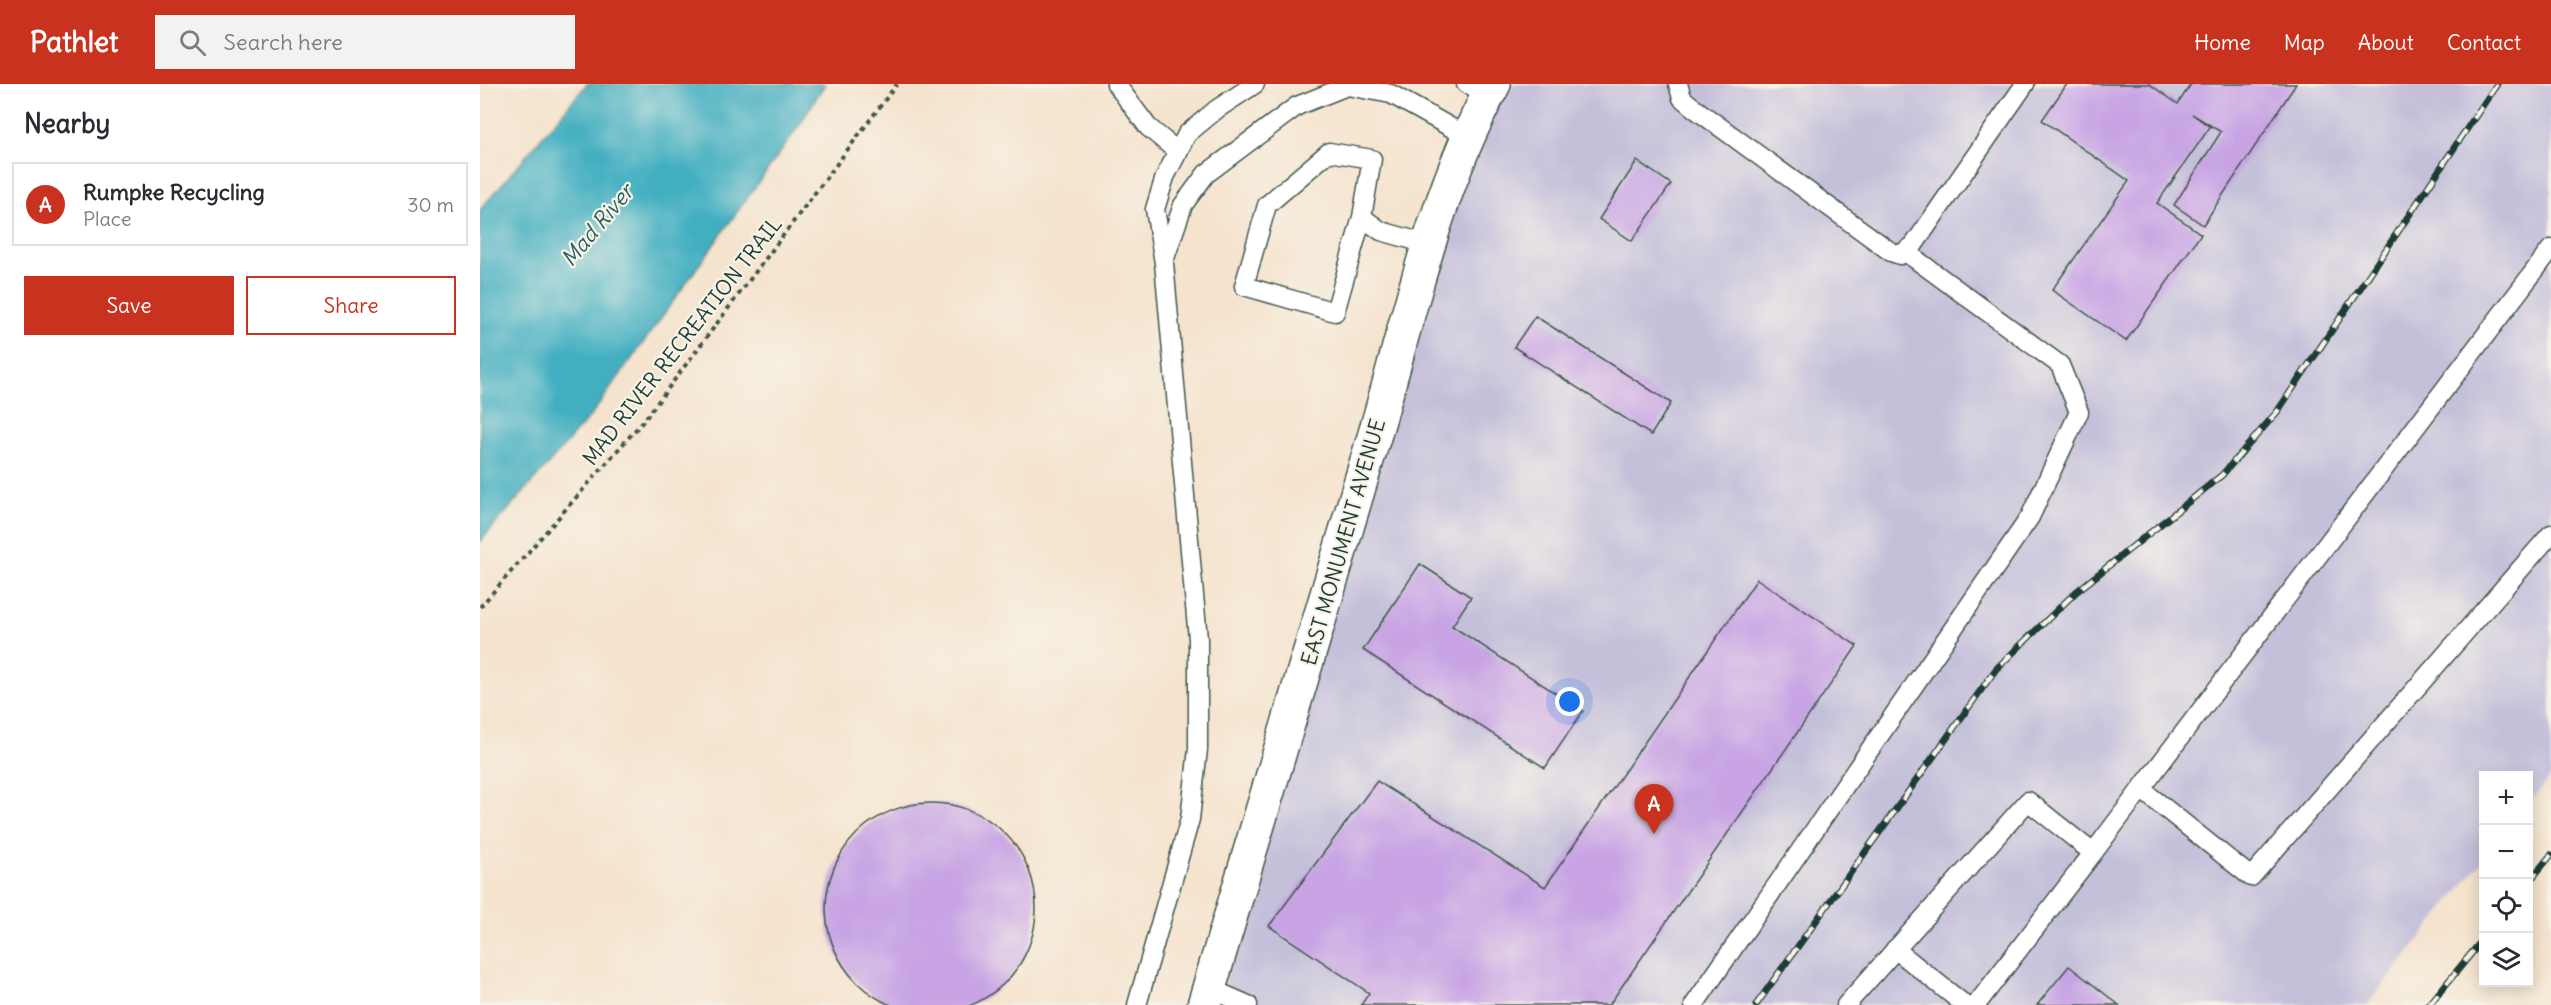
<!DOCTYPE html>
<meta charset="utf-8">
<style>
:root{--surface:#fff;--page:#f2f2f3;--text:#2b2b33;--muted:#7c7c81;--line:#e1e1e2;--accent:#c8321e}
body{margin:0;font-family:Delius,sans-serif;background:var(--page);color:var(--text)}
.controls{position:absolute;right:18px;bottom:18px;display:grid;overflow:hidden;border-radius:0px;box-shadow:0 3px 15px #0003}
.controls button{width:54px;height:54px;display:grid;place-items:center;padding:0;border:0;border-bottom:2px solid var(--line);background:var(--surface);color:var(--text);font:30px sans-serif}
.you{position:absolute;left:1090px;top:618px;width:21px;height:21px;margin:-15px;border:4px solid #fff;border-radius:50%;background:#1a73e8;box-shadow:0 0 0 9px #1a73e833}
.badge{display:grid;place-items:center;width:39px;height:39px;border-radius:50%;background:var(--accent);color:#fff;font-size:20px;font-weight:700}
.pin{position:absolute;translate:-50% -50px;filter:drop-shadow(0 2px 3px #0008)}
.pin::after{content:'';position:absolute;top:32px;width:21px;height:18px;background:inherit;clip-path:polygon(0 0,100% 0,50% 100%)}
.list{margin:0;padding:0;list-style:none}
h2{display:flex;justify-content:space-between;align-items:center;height:78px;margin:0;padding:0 24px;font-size:26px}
h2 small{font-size:20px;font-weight:400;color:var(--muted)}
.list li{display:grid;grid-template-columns:39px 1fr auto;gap:18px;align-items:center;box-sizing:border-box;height:84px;margin:0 12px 12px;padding:0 12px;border:2px solid var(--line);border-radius:0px}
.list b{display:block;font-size:22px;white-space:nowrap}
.list p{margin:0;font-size:20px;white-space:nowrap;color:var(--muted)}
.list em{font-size:20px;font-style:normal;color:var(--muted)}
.actions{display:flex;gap:12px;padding:18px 24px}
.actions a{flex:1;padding:14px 0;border:2px solid var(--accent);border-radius:0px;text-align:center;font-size:21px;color:var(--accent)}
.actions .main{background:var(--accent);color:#fff}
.icon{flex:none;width:33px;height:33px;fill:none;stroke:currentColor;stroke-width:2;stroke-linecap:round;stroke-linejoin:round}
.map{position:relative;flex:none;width:2071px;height:921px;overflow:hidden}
header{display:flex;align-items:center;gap:36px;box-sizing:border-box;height:84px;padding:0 30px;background:var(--accent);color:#fff}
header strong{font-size:28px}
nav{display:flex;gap:33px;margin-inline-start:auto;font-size:21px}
.search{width:420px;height:54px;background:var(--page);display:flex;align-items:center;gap:15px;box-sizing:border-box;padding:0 21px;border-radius:0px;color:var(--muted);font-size:22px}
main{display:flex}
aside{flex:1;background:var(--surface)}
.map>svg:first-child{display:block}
.industrial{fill:#c5c0da}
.water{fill:#43afc1;stroke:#31767a;stroke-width:1.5}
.building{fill:#c8a4e4}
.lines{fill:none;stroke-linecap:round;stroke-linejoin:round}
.lane-casing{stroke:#3f564b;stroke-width:21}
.street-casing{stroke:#3f564b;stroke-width:36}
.path{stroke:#3f564b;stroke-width:4;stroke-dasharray:4.5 4.5;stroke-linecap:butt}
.lane{stroke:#fff;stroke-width:18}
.street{stroke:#fff;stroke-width:33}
.rail-casing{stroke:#1f3d34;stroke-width:7}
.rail{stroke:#f7f3e8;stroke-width:4.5;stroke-dasharray:14;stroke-linecap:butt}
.labels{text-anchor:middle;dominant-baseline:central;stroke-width:4.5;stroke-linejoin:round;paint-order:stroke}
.street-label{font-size:21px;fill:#1f3d34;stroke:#f7f3e8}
.water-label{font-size:22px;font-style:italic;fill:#2a5f5e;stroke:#f7f3e8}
</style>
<header>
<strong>Pathlet</strong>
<div class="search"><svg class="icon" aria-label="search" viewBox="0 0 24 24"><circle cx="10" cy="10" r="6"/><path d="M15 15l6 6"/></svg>Search here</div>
<nav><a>Home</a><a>Map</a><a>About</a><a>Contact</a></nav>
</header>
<main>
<aside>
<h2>Nearby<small></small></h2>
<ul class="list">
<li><span class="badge">A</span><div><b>Rumpke Recycling</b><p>Place</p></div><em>30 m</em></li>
</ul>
<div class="actions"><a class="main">Save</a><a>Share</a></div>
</aside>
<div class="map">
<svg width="2071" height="921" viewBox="0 0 2071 921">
<rect width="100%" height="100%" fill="#f7f3e8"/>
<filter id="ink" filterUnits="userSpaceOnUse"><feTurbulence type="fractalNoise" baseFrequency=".0167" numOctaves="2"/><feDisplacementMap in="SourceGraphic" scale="12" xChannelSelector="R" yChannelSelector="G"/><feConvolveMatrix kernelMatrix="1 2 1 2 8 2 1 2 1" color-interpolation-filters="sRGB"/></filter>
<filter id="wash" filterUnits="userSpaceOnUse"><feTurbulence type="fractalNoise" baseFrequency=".008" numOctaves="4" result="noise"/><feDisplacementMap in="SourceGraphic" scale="24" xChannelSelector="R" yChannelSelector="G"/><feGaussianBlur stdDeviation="1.35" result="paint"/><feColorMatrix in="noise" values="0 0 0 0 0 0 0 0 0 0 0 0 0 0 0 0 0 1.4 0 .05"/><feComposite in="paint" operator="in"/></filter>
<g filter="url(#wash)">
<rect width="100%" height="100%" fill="#f5e3cd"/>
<path class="industrial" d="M1019 0H2071V692L2049 720 2048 692H2004L2003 776 1887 921H729L999 28Z"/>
<path class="water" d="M107 0H345L319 42 112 330 0 458V126Z"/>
<g id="blocks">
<g class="building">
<path d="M1587 0H1669L1698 20 1711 0H1816L1723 141 1694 121 1741 48 1712 30 1730 43 1677 119 1721 150 1646 257 1572 206 1649 97 1562 36Z"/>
<path d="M1157 77 1191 100 1152 157 1119 135Z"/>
<path d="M1055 232 1191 319 1171 351 1034 263Z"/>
<path d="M940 480 991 513 972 542 1103 627 1065 684 883 566Z"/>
<path d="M1277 495 1377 562 1129 921H881L889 909 789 842 897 697 1065 803Z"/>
<circle cx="451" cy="824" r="105"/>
<path d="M1589 882 1639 921H1557Z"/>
</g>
</g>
</g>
<g filter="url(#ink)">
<use href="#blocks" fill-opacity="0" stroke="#3f564b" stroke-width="1.5"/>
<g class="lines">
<g class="lane-casing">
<g id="lane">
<path d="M636 0 668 43 698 68"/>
<path d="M986 0 1008 10"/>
<path d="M1198 0 1202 14 1214 24 1411 168 1420 171 1433 162 1545 0"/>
<path d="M882 133 855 228 764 202 787 121 849 68 892 75 882 133 901 147 947 160"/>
<path d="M685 174 703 121 726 90 817 22 867 2 911 10 988 53"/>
<path d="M1661 705 2071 165"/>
<path d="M1415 865 1485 921"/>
<path d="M729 904 768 921"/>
<path d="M657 921 710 735 718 665V555L684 179 675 125 685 93 707 50 737 25 775 0"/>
<path d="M1214 921 1550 433 1599 328 1580 281 1427 169"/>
<path d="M1366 921 1548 717 1613 769 1661 705 1771 793 2071 450"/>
<path d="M1496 921 1613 769"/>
</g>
</g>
<g class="street-casing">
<path id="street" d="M724 921C781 732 838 543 894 353 929 233 954 111 1014 0"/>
</g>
<path class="path" d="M0 523 165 335 417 0"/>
<use href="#lane" class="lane"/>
<use href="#street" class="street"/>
<g class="rail-casing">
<g id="rail">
<path d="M2048 799 2071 771"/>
<path d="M1276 921 1516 585 1596 508 1742 391 1797 328 2017 0"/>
<path d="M1949 921 2004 854"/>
</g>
</g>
<use href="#rail" class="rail"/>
</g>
</g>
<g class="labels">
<g class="street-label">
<text transform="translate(202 257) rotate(-52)">MAD RIVER RECREATION TRAIL</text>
<text transform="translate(863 458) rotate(-74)">EAST MONUMENT AVENUE</text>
</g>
<g class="water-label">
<text transform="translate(117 141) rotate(-50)">Mad River</text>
</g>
</g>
</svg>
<div class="controls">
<button>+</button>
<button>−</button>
<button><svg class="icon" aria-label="locate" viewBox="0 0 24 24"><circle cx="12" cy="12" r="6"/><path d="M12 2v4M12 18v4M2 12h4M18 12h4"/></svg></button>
<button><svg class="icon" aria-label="layers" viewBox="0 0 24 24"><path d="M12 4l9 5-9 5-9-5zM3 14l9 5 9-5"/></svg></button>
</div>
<div class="you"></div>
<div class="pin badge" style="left:1174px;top:750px">A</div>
</div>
</main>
